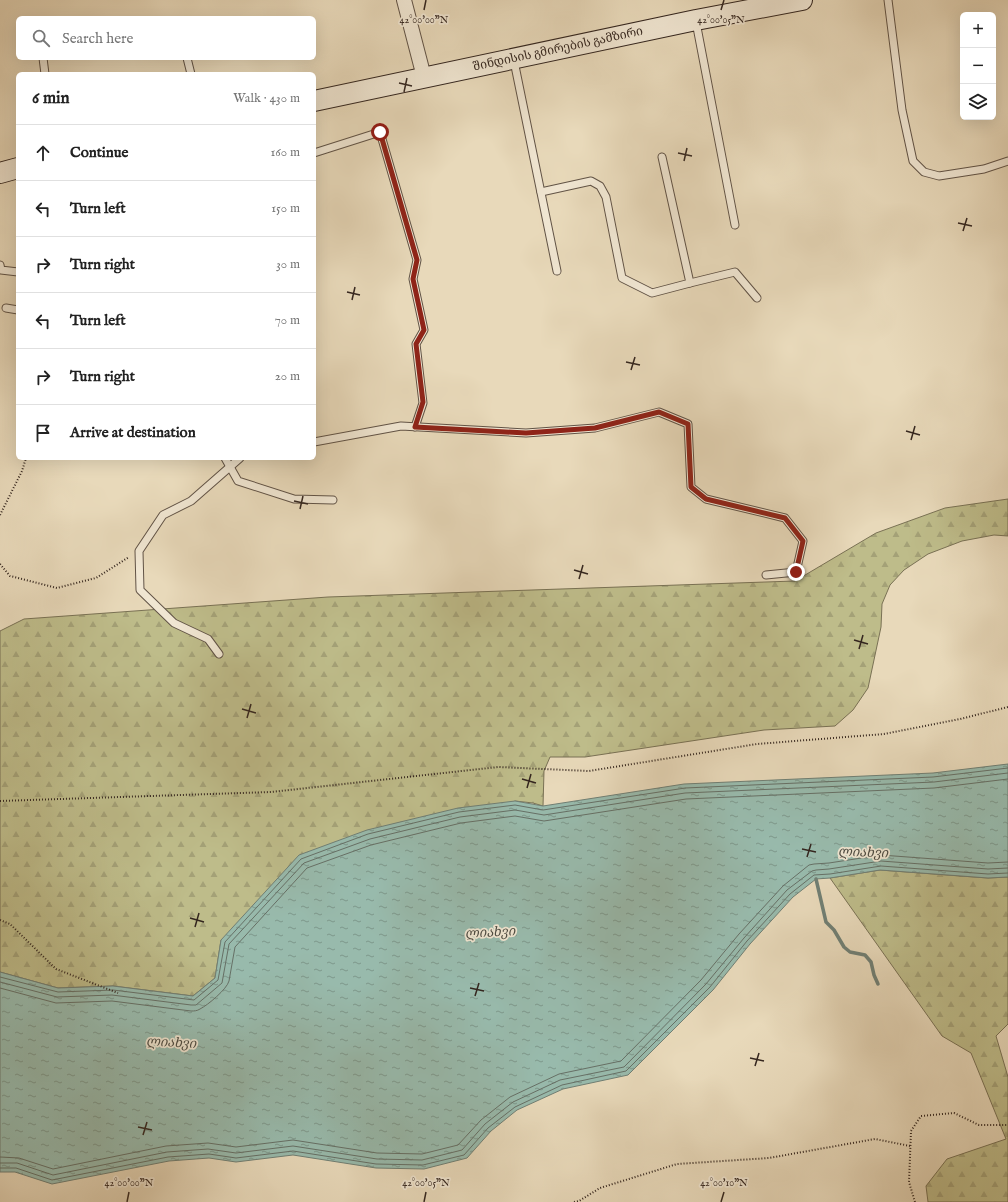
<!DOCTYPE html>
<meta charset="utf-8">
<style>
:root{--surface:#fff;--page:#f6f6f6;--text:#222;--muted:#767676;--line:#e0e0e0}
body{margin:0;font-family:"IM FELL English","Noto Serif Georgian",serif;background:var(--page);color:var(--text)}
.controls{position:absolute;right:12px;top:12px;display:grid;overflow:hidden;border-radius:6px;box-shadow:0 4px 16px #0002}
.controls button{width:36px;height:36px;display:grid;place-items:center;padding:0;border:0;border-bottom:1px solid var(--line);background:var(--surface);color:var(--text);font:20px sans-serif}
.stop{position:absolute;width:12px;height:12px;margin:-9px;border:3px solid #8f2418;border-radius:50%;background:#fff}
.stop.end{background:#8f2418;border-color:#fff;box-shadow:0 1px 4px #0008}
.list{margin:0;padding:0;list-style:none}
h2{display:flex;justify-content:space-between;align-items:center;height:52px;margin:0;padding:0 16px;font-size:17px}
h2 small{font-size:13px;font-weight:400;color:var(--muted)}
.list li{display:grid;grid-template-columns:26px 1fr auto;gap:12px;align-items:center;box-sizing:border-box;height:56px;padding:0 16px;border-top:1px solid var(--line)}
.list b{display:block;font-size:15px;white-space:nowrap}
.list em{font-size:13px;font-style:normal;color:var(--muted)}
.icon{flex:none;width:22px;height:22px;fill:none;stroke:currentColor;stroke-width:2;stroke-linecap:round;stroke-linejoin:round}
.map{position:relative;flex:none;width:1008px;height:1202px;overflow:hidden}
.search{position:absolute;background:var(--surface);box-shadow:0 4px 16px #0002;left:16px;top:16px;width:300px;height:44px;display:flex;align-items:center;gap:10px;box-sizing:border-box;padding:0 14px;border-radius:6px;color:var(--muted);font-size:15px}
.panel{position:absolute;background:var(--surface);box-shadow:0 4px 16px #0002;left:16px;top:72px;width:300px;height:388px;border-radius:6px}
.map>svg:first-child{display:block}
.forest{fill:url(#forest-firs);stroke:#797154}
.water{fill:url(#water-ripples);stroke:#707f74}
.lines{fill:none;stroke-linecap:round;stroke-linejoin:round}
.shore{stroke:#667066;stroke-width:1}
.stream{stroke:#707f74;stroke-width:3.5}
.service-casing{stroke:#615346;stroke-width:9}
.minor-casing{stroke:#615346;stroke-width:16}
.secondary-casing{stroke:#34261f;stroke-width:22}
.path{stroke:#34261f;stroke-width:2;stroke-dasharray:1 2;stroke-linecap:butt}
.service{stroke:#f0e6d2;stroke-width:7}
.minor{stroke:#f0e6d2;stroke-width:14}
.secondary{stroke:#f0e6d2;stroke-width:20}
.route{stroke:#8f2418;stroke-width:5}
.ticks{fill:none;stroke:#34261f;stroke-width:1.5}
.labels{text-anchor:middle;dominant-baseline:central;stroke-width:3.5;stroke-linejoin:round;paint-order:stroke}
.street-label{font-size:12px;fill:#34261f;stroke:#f0e6d2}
.water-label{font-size:13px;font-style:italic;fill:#4d4b42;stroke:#f0e6d2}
.ticks-label{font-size:10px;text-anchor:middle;fill:#34261f;stroke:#f0e6d2;stroke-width:3.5;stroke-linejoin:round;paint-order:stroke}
</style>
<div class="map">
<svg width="1008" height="1202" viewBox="0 0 1008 1202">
<defs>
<pattern id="forest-firs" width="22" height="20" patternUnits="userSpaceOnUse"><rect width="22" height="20" fill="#bebc8a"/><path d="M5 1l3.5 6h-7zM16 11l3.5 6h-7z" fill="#a4a177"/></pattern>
<pattern id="water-ripples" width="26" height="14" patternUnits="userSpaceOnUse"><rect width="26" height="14" fill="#98baac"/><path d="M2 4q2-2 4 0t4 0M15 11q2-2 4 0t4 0" fill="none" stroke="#7d978b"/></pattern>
</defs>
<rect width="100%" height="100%" fill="#e8d9ba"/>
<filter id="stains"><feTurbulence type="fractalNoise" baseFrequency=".005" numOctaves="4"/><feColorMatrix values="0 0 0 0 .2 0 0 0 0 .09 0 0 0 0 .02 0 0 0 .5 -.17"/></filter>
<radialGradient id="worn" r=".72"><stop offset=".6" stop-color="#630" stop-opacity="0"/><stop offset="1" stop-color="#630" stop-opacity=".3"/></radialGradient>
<g class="forest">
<path d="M1008 499V536L994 535 962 541 928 554 904 570 890 585 882 604 881 627 868 688 853 710 835 726 764 730 585 757H550L544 771 543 806 533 803 515 801 221 940 215 978 193 996 113 986 58 988 0 972V631L24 619 328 597 795 581 876 533 945 508Z"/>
<path d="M880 870 988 878 1008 877V1024L996 1036 1008 1077V1202H928L926 1186 947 1159 1006 1139 971 1053 942 1036 830 878Z"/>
</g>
<path class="water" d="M1008 764V877L988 878 880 870 830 878 816 879 793 897 750 944 713 990 628 1075 563 1089 517 1110 491 1131 467 1158 424 1169 376 1168 293 1155 236 1162 209 1158 169 1161 52 1184 15 1172H0V972L58 988 113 986 193 996 215 978 221 940 299 855 367 830 458 808 515 801 543 806 684 784 933 773Z"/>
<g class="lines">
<g class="shore">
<path d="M0 977 58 992 113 990 194 1000 218 980 225 942 301 859 368 834 459 812 515 805 543 810 685 788 933 777 1008 768"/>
<path d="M0 982 57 997 112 995 191 1005H196L222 983 229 944 304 863 370 839 460 817 515 810 544 815 685 793 934 782 1008 773"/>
<path d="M0 988 56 1003 112 1001 191 1011C194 1011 197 1011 200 1009 208 1005 227 989 229 981L235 947 307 868 371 845 461 823 515 816 544 821 686 799 934 788 1008 779"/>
<path d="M0 1157 19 1158 53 1169 166 1146 208 1143 236 1147 293 1140 377 1153 422 1154 458 1145 481 1120 510 1097 559 1074 621 1061 701 980 739 934 783 886 809 865 814 864 829 863 881 855 988 863 1008 862"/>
<path d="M0 1163H17L53 1175 167 1152 208 1149 236 1153 293 1146 377 1159 422 1160 462 1150 485 1124 513 1102 560 1080 624 1067 706 984 744 938 787 890 812 871 816 870 829 869 881 861 988 869 1008 868"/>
<path d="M0 1168H16L52 1180 168 1157 209 1154 236 1158 293 1151 376 1164 423 1165 464 1155 488 1128 515 1107 562 1085 626 1071 710 987 747 941 790 894 814 875 830 874 881 866 988 874 1008 873"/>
</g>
<path class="stream" d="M816 879 826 922 834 930 844 947 850 952 865 955 871 962 874 975 878 984"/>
<g class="service-casing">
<g id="service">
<path d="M888 0 902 110 913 161 924 172 939 176 984 169 1008 161"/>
<path d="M696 22 735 225"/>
<path d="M43 58 45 74"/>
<path d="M187 58 191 74"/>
<path d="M514 61 557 271"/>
<path d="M314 153 380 132 417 260 413 279 424 330 416 344 423 403 415 427"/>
<path d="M541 192 591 181 600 186 606 197 622 278 652 293 690 283 662 157"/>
<path d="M0 265 1 270 18 272"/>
<path d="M690 283 735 272 757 298"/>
<path d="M6 308 18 310"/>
<path d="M314 442 401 426 526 433 595 428 659 412 688 424 691 487 706 499 785 518 803 541 796 572 766 575"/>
<path d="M225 458 238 481 294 499 333 500"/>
<path d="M219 654 208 639 174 623 140 590 139 551 163 515 191 501 240 458"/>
</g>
</g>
<g class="minor-casing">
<path id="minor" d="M404 0 424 77"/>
</g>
<g class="secondary-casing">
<g id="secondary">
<path d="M314 101 696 20 802 0"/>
<path d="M0 173 18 168"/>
</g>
</g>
<g class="path">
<path d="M0 515 22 471 26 458"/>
<path d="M0 564 10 576 57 588 96 578 129 557"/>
<path d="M0 801 271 792 498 767 589 771 757 744 884 734 960 719 1008 707"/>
<path d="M0 920 10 924 56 969 118 993"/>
<path d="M574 1202 579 1201 600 1188 677 1164 769 1158 875 1139 910 1146"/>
<path d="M915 1202 909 1182 911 1131 921 1116 954 1113 979 1125H1008"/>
</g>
<use href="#service" class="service"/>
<use href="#minor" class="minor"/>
<use href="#secondary" class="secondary"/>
</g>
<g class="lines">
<path class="route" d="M380 132 417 260 413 279 424 330 416 344 423 402 415 427 526 433 595 428 659 412 688 424 691 487 706 499 785 518 803 541 796 572"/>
</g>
<path class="ticks" d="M424 10 426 0M721 10 724 0M399 83 412 86M404 92 407 78M678 153 692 156M684 161 687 148M958 223 972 226M963 231 967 218M347 292 360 295M352 300 355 287M626 362 640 365M631 370 635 357M906 431 920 435M911 440 915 426M294 501 308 504M300 509 303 496M574 570 588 574M579 579 583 565M854 640 868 644M859 649 863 635M242 709 256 713M247 718 251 704M522 779 536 783M527 788 531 774M802 849 816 852M807 857 811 844M190 918 204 922M195 927 199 913M470 988 484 991M475 996 479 983M750 1058 764 1061M755 1066 759 1053M138 1127 152 1130M143 1135 147 1122M127 1202 129 1192M424 1202 426 1192M721 1202 724 1192"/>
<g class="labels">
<g class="street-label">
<text transform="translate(558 49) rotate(-12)">შინდისის გმირების გამზირი</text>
</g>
<g class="water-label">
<text transform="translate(863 853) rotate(2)">ლიახვი</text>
<text transform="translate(490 933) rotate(-3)">ლიახვი</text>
<text transform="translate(171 1043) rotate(3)">ლიახვი</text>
</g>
</g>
<g class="ticks-label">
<text x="424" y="23">42°00'00"N</text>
<text x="721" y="23">42°00'05"N</text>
<text x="129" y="1186">42°00'00"N</text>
<text x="426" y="1186">42°00'05"N</text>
<text x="724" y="1186">42°00'10"N</text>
</g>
<rect width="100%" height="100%" filter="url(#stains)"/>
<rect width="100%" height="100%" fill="url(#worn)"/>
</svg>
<div class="controls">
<button>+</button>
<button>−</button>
<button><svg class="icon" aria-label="layers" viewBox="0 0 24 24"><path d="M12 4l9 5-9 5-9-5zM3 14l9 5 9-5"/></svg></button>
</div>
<div class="stop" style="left:380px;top:132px"></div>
<div class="stop end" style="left:796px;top:572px"></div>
<div class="search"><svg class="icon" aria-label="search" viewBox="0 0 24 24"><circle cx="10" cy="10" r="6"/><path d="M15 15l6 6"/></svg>Search here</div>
<section class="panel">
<h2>6 min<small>Walk · 430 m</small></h2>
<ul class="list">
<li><svg class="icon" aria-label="ahead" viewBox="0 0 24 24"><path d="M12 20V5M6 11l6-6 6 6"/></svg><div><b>Continue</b></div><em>160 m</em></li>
<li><svg class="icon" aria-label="left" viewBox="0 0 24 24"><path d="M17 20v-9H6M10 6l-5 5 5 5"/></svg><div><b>Turn left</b></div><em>150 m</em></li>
<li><svg class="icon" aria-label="right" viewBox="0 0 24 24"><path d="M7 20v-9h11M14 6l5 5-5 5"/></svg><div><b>Turn right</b></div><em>30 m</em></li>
<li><svg class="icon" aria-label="left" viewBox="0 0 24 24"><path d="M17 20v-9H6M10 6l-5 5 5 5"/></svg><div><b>Turn left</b></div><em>70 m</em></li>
<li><svg class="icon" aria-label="right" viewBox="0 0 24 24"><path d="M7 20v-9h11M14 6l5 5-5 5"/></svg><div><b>Turn right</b></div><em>20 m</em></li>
<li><svg class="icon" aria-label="arrive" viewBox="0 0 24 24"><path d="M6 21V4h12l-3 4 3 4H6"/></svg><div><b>Arrive at destination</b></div></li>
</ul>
</section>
</div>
